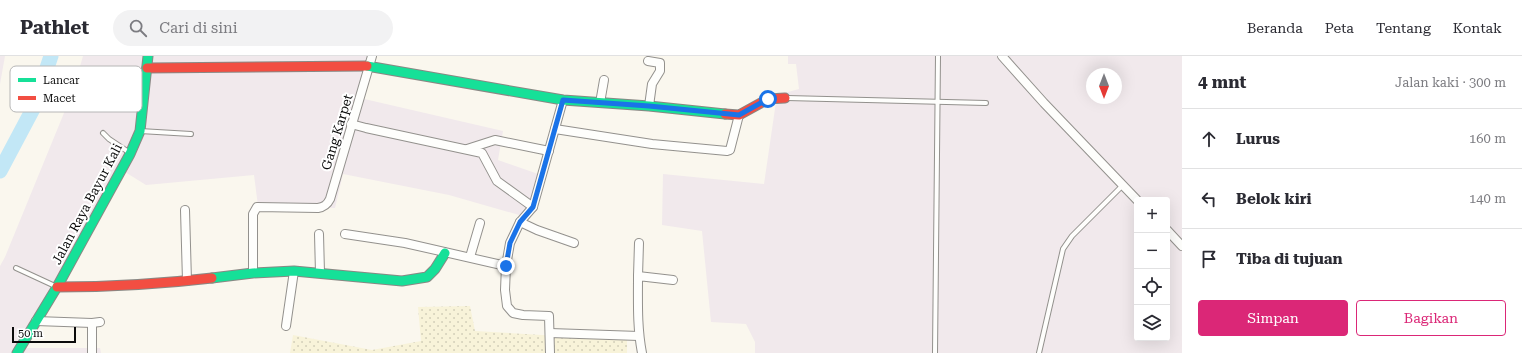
<!DOCTYPE html>
<html lang="id">
<meta charset="utf-8">
<style>
:root{--surface:#fff;--page:#f2f2f3;--text:#2b2b33;--muted:#7c7c81;--line:#e1e1e2;--accent:#db2777}
body{margin:0;font-family:"Roboto Serif",serif;background:var(--page);color:var(--text)}
.controls{position:absolute;right:12px;bottom:12px;display:grid;overflow:hidden;border-radius:4px;box-shadow:0 4px 16px #0002}
.controls button{width:36px;height:36px;display:grid;place-items:center;padding:0;border:0;border-bottom:1px solid var(--line);background:var(--surface);color:var(--text);font:20px sans-serif}
.compass{position:absolute;left:1086px;top:12px;width:36px;height:36px;border-radius:50%;background:var(--surface);box-shadow:0 4px 16px #0002;rotate:180deg}
.scale{position:absolute;left:12px;bottom:10px;width:64px;box-sizing:border-box;padding-left:4px;border:2px solid #0b0b0b;border-top:0;font-size:11px;line-height:14px;white-space:nowrap;color:#0b0b0b;-webkit-text-stroke:3px #fff;paint-order:stroke}
.stop{position:absolute;width:12px;height:12px;margin:-9px;border:3px solid #1a73e8;border-radius:50%;background:#fff}
.stop.end{background:#1a73e8;border-color:#fff;box-shadow:0 1px 4px #0008}
.list{margin:0;padding:0;list-style:none}
h2{display:flex;justify-content:space-between;align-items:center;height:52px;margin:0;padding:0 16px;font-size:17px}
h2 small{font-size:13px;font-weight:400;color:var(--muted)}
.list li{display:grid;grid-template-columns:26px 1fr auto;gap:12px;align-items:center;box-sizing:border-box;height:60px;padding:0 16px;border-top:1px solid var(--line)}
.list b{display:block;font-size:15px;white-space:nowrap}
.list em{font-size:13px;font-style:normal;color:var(--muted)}
.actions{display:flex;gap:8px;padding:12px 16px}
.actions a{flex:1;padding:9px 0;border:1px solid var(--accent);border-radius:4px;text-align:center;font-size:14px;color:var(--accent)}
.actions .main{background:var(--accent);color:#fff}
.icon{flex:none;width:22px;height:22px;fill:none;stroke:currentColor;stroke-width:2;stroke-linecap:round;stroke-linejoin:round}
.map{position:relative;flex:none;width:1182px;height:297px;overflow:hidden}
header{display:flex;align-items:center;gap:24px;box-sizing:border-box;height:56px;padding:0 20px;background:var(--surface);border-bottom:1px solid var(--line)}
header strong{font-size:19px}
nav{display:flex;gap:22px;margin-inline-start:auto;font-size:14px}
.search{width:280px;height:36px;background:var(--page);display:flex;align-items:center;gap:10px;box-sizing:border-box;padding:0 14px;border-radius:22px;color:var(--muted);font-size:15px}
main{display:flex}
aside{flex:1;background:var(--surface)}
.map>svg:first-child{display:block}
.industrial{fill:#f1e9ec;fill-rule:evenodd}
.farmland{fill:url(#farmland-dots)}
.lines{fill:none;stroke-linecap:round;stroke-linejoin:round}
.river{stroke:#c2e7f6;stroke-width:15}
.lane-casing{stroke:#93918d;stroke-width:6}
.street-casing{stroke:#93918d;stroke-width:10}
.fast-casing{stroke:#898884;stroke-width:11}
.jam-casing{stroke:#898884;stroke-width:11}
.lane{stroke:#fefefc;stroke-width:4}
.street{stroke:#fefefc;stroke-width:8}
.fast{stroke:#16e098;stroke-width:9}
.jam{stroke:#f24e42;stroke-width:9}
.route{stroke:#1a73e8;stroke-width:5}
.labels{text-anchor:middle;dominant-baseline:central;stroke-width:4;stroke-linejoin:round;paint-order:stroke}
.street-label{font-size:13px;fill:#0b0b0b;stroke:#fff}
.key{fill:#fff;stroke:#b6b6b6;stroke-width:1}
.key-label{font-size:11px;fill:#0b0b0b}
</style>
<header>
<strong>Pathlet</strong>
<div class="search"><svg class="icon" aria-label="search" viewBox="0 0 24 24"><circle cx="10" cy="10" r="6"/><path d="M15 15l6 6"/></svg>Cari di sini</div>
<nav><a>Beranda</a><a>Peta</a><a>Tentang</a><a>Kontak</a></nav>
</header>
<main>
<div class="map">
<svg width="1182" height="297" viewBox="0 0 1182 297">
<defs>
<pattern id="farmland-dots" width="8" height="8" patternUnits="userSpaceOnUse"><rect width="8" height="8" fill="#f8f3d9"/><path d="M2 2h.1M6 6h.1" fill="none" stroke="#d3cfb9" stroke-width="1.8" stroke-linecap="round"/></pattern>
</defs>
<rect width="100%" height="100%" fill="#faf7ee"/>
<g class="industrial">
<path d="M0 0H5L0 28Z"/>
<path d="M83 0H372L360 42 503 75 498 104 541 119 526 161 449 139 343 118 335 152 258 150 254 119 146 129 125 116 24 292H100L101 297H0V210L5 201 73 35Z"/>
<path d="M788 0H1182V297H755V286L746 268 711 266 702 175 662 169 663 118 764 128 777 39 799 33 796 8H788ZM1092 18H1116V42H1092ZM1137 144H1167V282H1137Z"/>
</g>
<path class="farmland" d="M470 250 475 275 627 284V297H290L293 279 372 294 421 285 418 251Z"/>
<g class="lines">
<path class="river" d="M0 115 34 51 51 0"/>
<g class="lane-casing">
<g id="lane">
<path d="M787 42 986 47"/>
<path d="M140 75 191 78"/>
<path d="M103 77 109 83 130 97"/>
<path d="M16 212 55 230"/>
<path d="M935 297 938 0"/>
<path d="M1039 297 1063 193 1072 180 1122 130"/>
</g>
</g>
<g class="street-casing">
<g id="street">
<path d="M1002 0 1044 47 1137 144"/>
<path d="M648 5 660 7V15L652 28 649 50"/>
<path d="M600 47 604 24"/>
<path d="M351 68 366 72 482 97 497 125 533 151"/>
<path d="M555 73 652 88 727 95 730 94 739 59"/>
<path d="M467 93 495 84 549 95"/>
<path d="M185 154 187 225"/>
<path d="M520 166 537 174 574 187"/>
<path d="M1167 174 1182 190"/>
<path d="M319 178 320 217"/>
<path d="M345 178 405 187 506 210"/>
<path d="M470 201 480 167"/>
<path d="M253 217V158L257 151 318 152C324 151 327 149 330 143L372 0"/>
<path d="M638 220 639 187"/>
<path d="M36 265 92 267 100 266"/>
<path d="M92 267V297"/>
<path d="M286 270 294 215"/>
<path d="M550 277 639 280"/>
<path d="M550 297 549 260 523 259 513 257 507 250 505 234 506 210 510 187 520 166 533 151 563 44"/>
<path d="M642 297C637 271 638 246 638 220L673 224"/>
</g>
</g>
<g class="fast-casing">
<g id="fast">
<path d="M367 10 563 44 649 50 725 58"/>
<path d="M212 222 253 217 294 215 402 225 427 221 435 213 445 197"/>
<path d="M17 297 57 231 130 98 140 75 148 0"/>
</g>
</g>
<g class="jam-casing">
<g id="jam">
<path d="M147 12 367 10"/>
<path d="M725 58 739 59 768 43 785 42"/>
<path d="M57 231C109 231 161 228 212 222"/>
</g>
</g>
<use href="#lane" class="lane"/>
<use href="#street" class="street"/>
<use href="#fast" class="fast"/>
<use href="#jam" class="jam"/>
</g>
<g class="lines">
<path class="route" d="M506 210 510 187 520 166 533 151 563 44 649 50 739 59 768 43"/>
</g>
<g class="labels">
<g class="street-label">
<text transform="translate(337 76) rotate(-73)">Gang Karpet</text>
<text transform="translate(87 148) rotate(-62)">Jalan Raya Bayur Kali</text>
</g>
</g>
<rect x="10" y="10" width="132" height="46" rx="6" class="key"/>
<rect x="18" y="22" width="18" height="4" fill="#16e098"/>
<rect x="18" y="40" width="18" height="4" fill="#f24e42"/>
<g class="key-label">
<text x="43" y="28">Lancar</text>
<text x="43" y="46">Macet</text>
</g>
</svg>
<div class="controls">
<button>+</button>
<button>−</button>
<button><svg class="icon" aria-label="locate" viewBox="0 0 24 24"><circle cx="12" cy="12" r="6"/><path d="M12 2v4M12 18v4M2 12h4M18 12h4"/></svg></button>
<button><svg class="icon" aria-label="layers" viewBox="0 0 24 24"><path d="M12 4l9 5-9 5-9-5zM3 14l9 5 9-5"/></svg></button>
</div>
<svg class="compass" viewBox="-18 -18 36 36"><path d="M0-13l5 13h-10z" fill="#e53935"/><path d="M0 13l5-13h-10z" fill="#7c7c81"/></svg>
<div class="scale">50 m</div>
<div class="stop" style="left:768px;top:43px"></div>
<div class="stop end" style="left:506px;top:210px"></div>
</div>
<aside>
<h2>4 mnt<small>Jalan kaki · 300 m</small></h2>
<ul class="list">
<li><svg class="icon" aria-label="ahead" viewBox="0 0 24 24"><path d="M12 20V5M6 11l6-6 6 6"/></svg><div><b>Lurus</b></div><em>160 m</em></li>
<li><svg class="icon" aria-label="left" viewBox="0 0 24 24"><path d="M17 20v-9H6M10 6l-5 5 5 5"/></svg><div><b>Belok kiri</b></div><em>140 m</em></li>
<li><svg class="icon" aria-label="arrive" viewBox="0 0 24 24"><path d="M6 21V4h12l-3 4 3 4H6"/></svg><div><b>Tiba di tujuan</b></div></li>
</ul>
<div class="actions"><a class="main">Simpan</a><a>Bagikan</a></div>
</aside>
</main>
